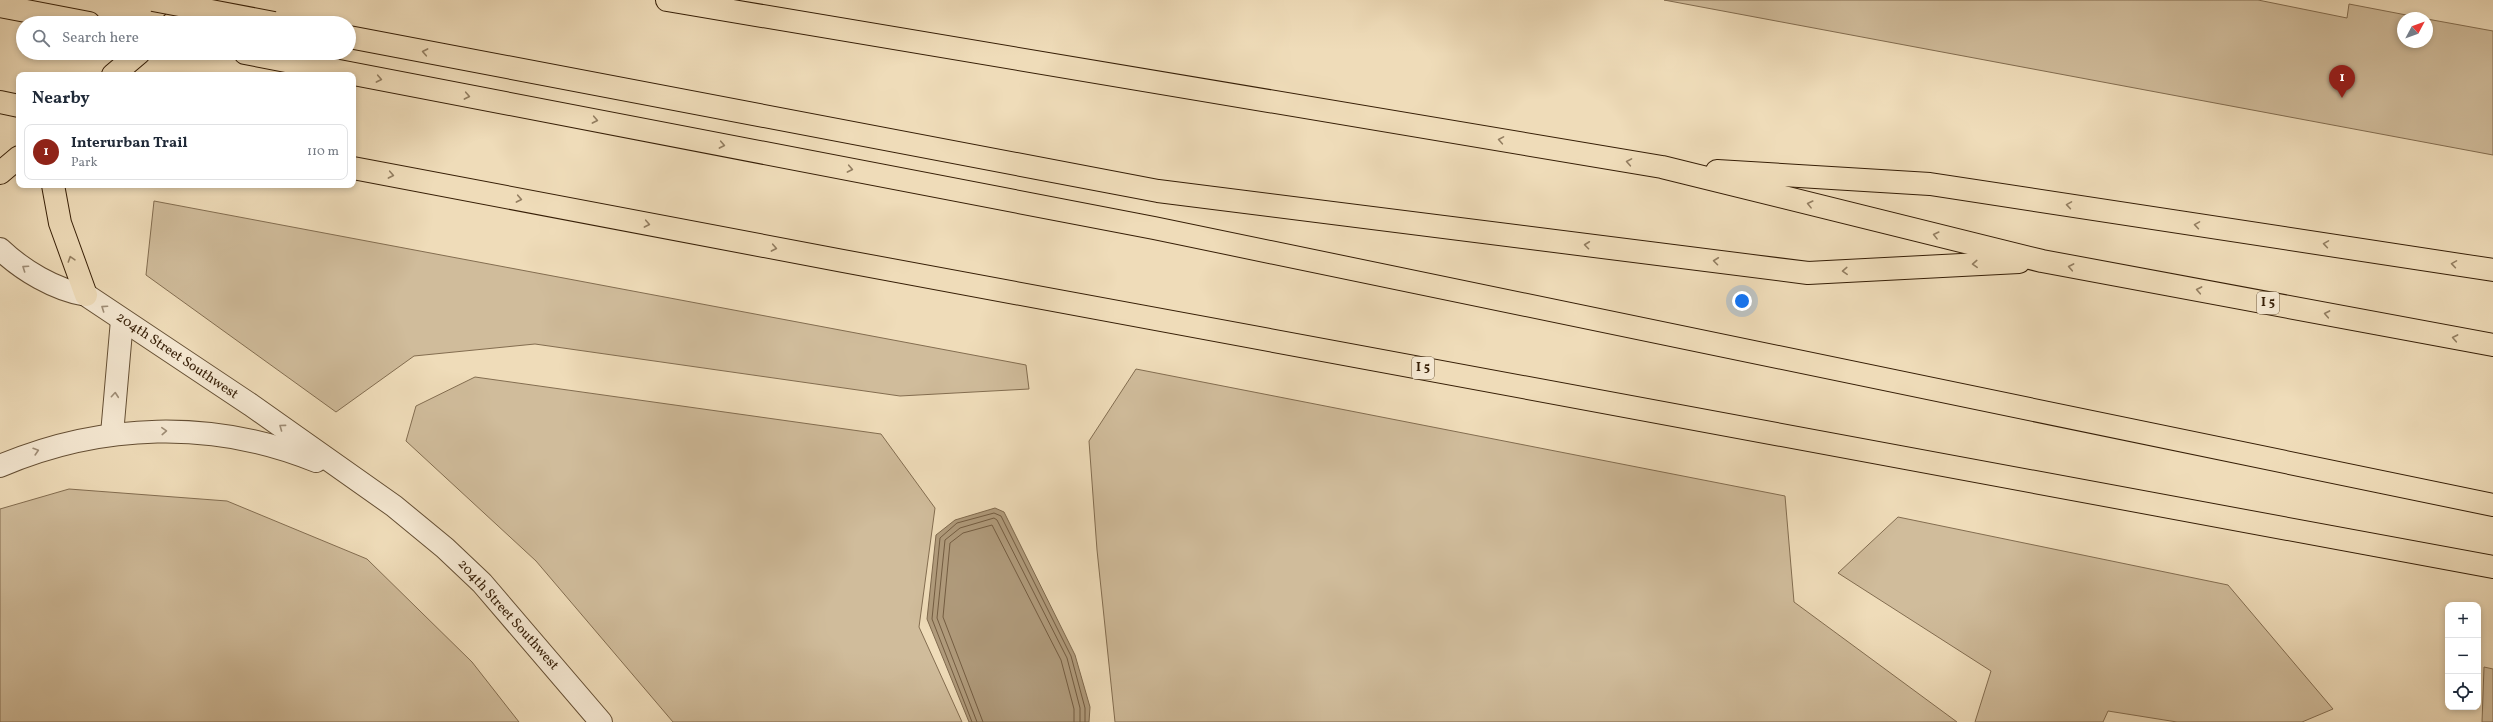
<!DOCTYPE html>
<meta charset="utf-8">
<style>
:root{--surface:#fff;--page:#f2f2f3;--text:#1f2937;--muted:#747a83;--line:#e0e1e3;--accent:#8f2418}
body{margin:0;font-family:Vollkorn,serif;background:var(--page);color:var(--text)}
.controls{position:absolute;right:12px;bottom:12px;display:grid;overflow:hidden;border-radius:8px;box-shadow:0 2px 6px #0003}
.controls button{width:36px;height:36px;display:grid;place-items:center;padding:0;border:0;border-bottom:1px solid var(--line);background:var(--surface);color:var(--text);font:20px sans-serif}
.compass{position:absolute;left:2397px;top:12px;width:36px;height:36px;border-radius:50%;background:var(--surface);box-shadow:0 2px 6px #0003;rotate:49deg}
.you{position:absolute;left:1742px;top:301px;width:14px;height:14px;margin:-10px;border:3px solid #fff;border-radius:50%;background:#1a73e8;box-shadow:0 0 0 6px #1a73e833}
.badge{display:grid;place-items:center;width:26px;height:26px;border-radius:50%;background:var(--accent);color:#fff;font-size:13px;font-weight:700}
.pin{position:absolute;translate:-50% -33px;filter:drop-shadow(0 1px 2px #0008)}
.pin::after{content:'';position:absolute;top:21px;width:14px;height:12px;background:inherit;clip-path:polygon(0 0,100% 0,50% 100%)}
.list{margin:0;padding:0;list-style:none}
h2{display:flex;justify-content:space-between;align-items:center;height:52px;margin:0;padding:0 16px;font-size:17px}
h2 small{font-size:13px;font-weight:400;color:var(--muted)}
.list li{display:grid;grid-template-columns:26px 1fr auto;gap:12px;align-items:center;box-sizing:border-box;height:56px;margin:0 8px 8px;padding:0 8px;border:1px solid var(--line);border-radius:8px}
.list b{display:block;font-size:15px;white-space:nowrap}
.list p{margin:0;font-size:13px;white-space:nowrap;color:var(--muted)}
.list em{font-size:13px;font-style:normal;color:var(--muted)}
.icon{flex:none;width:22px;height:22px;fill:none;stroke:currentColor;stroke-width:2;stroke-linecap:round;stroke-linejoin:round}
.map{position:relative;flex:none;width:2493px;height:722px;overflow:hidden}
.search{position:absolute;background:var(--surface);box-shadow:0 2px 6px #0003;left:16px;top:16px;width:340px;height:44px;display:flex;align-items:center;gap:10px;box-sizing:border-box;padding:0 14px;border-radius:22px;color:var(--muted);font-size:15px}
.panel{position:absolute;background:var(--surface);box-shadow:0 2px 6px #0003;left:16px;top:72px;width:340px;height:116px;border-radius:8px}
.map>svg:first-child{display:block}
.green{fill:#d0bc9b;stroke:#836d50}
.water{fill:#b09b7c;stroke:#7f694d}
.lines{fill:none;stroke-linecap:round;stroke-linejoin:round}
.shore{stroke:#735c41;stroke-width:1}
.tertiary-casing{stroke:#644e33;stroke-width:24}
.primary-casing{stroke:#361e06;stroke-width:24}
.motorway-casing{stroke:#361e06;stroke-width:24}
.tertiary{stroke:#f5e8d2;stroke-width:22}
.primary{stroke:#efdcb9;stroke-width:22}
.motorway{stroke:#efdcb9;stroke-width:22}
.motorway-bridge-casing{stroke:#361e06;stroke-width:24;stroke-linecap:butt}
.motorway-bridge{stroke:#efdcb9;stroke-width:22}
.oneway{stroke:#927d60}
.oneway2{stroke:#9f8d76}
.labels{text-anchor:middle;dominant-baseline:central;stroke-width:3;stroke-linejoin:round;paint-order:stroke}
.shield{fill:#f5e8d2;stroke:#6f5b43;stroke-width:1}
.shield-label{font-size:13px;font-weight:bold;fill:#361e06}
.street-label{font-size:14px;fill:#361e06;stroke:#f5e8d2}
</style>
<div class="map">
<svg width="2493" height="722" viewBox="0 0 2493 722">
<rect width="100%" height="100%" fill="#efdcb9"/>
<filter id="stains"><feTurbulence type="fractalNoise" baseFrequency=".005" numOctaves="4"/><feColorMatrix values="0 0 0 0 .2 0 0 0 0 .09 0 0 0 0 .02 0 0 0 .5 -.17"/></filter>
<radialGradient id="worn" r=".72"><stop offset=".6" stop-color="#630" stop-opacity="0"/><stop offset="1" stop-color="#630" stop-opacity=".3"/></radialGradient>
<g class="green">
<path d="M1664 0H2258L2347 18 2349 4 2422 18H2403V42H2427V19L2493 31V155Z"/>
<path d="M154 201 1026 365 1029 389 900 396 535 344 414 356 336 412 146 275Z"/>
<path d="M1136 369 1785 496 1794 602 1957 722H1115L1097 550 1089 441Z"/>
<path d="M475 377 881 434 935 508 919 627 962 722H673L536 561 406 441 416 406Z"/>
<path d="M69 489 227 501 367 559 472 662 519 722H0V509Z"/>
<path d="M1898 517 2228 585 2333 709 2302 722H2177L2108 711 2103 722H1975L1991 671 1838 573Z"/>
<path d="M2484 667 2493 669V722H2482Z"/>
</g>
<path class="water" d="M995 508 1004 512 1075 655 1090 707 1089 722H969L927 619 936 535 955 520Z"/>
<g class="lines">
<g class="shore">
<path d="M972 722 932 619 940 538 957 523 994 513 1001 516 1071 656 1085 708V722"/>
<path d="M977 722 937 618 945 540 960 528 994 518 997 520 1067 658 1080 708V722"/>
<path d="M983 722 943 617 950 543 963 533 992 525 1061 660 1074 709V722"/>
</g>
<g class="tertiary-casing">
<g id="tertiary">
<path d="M0 249C22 270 55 290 86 295L251 405 394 506 445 548 482 583 601 722"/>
<path d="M112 434 122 320"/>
<path d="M0 466C101 423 213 419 316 461"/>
</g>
</g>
<g class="primary-casing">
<g id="primary">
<path d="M173 23 200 0"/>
<path d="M113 75 139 53"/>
<path d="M0 173 19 157"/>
<path d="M53 185 60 223 86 295"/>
</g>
</g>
<g class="motorway-casing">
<g id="motorway">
<path d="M667 0 1662 167 2042 261 2493 345"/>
<path d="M0 6 89 23"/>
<path d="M349 37 1158 191 1808 273 2019 262"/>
<path d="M245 53 1154 228 2493 505"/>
<path d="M0 102 19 106"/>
<path d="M353 168 843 261 2493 567"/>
<path d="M1717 171 1930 184 2493 270"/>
</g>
</g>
<use href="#tertiary" class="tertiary"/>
<use href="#primary" class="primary"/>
<use href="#motorway" class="motorway"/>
<g class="motorway-bridge-casing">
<path id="motorway-bridge" d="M153 0 274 23"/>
</g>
<use href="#motorway-bridge" class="motorway-bridge"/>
</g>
<defs><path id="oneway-chevron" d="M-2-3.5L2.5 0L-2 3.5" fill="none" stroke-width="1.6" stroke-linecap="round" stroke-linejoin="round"/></defs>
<g class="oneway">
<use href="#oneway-chevron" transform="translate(425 52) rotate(-169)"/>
<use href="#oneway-chevron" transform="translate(379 79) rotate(11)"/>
<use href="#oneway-chevron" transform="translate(467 96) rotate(11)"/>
<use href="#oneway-chevron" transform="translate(595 120) rotate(11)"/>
<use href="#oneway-chevron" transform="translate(1501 140) rotate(-170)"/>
<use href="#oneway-chevron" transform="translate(722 145) rotate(11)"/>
<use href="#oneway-chevron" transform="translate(1629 162) rotate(-170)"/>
<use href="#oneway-chevron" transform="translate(850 169) rotate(11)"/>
<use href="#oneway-chevron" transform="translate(391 175) rotate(11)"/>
<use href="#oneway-chevron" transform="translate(519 199) rotate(11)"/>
<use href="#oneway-chevron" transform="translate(1810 204) rotate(-166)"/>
<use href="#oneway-chevron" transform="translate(2069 205) rotate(-171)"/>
<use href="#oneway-chevron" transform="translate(647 224) rotate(11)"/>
<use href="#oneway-chevron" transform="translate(2197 225) rotate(-171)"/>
<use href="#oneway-chevron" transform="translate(1936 235) rotate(-166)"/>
<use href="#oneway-chevron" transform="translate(2326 244) rotate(-171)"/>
<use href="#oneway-chevron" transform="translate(1587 245) rotate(-173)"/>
<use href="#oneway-chevron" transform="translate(774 248) rotate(11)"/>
<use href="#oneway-chevron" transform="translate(71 259) rotate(-108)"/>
<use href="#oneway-chevron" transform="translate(1716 261) rotate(-173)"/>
<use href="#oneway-chevron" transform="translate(1975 264) rotate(177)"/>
<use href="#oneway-chevron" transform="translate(2454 264) rotate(-171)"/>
<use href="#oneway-chevron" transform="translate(2071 267) rotate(-169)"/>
<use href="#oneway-chevron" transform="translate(1845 271) rotate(177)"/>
<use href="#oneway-chevron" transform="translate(2199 290) rotate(-169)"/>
<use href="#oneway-chevron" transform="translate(2327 314) rotate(-169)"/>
<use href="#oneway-chevron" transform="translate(2455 338) rotate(-169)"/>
</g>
<g class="oneway2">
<use href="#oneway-chevron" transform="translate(25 268) rotate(-146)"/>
<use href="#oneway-chevron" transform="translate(104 308) rotate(-146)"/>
<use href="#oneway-chevron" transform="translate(115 395) rotate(-85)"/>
<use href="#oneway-chevron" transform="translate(282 427) rotate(-144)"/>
<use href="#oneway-chevron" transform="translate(164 431) rotate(-3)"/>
<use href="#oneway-chevron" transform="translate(36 451) rotate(-17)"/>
</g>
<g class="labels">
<g class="shield">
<rect x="2257" y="292" width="22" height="22" rx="3"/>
<rect x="1412" y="357" width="22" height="22" rx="3"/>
</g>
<g class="shield-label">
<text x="2268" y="303">I 5</text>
<text x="1423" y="368">I 5</text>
</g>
<g class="street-label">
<text transform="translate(177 356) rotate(34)">204th Street Southwest</text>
<text transform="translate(508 615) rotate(48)">204th Street Southwest</text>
</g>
</g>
<rect width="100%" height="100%" filter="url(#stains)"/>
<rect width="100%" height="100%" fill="url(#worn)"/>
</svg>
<div class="controls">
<button>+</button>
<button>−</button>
<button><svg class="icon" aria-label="locate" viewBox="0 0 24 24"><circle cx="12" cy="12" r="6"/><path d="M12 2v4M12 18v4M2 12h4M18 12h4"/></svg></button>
</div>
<svg class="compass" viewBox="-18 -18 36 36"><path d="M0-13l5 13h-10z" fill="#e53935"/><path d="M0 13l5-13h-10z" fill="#747a83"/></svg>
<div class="you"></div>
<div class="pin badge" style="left:2342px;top:98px">1</div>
<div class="search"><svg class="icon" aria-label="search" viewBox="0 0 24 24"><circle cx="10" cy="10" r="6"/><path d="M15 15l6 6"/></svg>Search here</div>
<section class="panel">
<h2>Nearby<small></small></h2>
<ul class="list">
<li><span class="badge">1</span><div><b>Interurban Trail</b><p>Park</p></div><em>110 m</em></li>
</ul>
</section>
</div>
